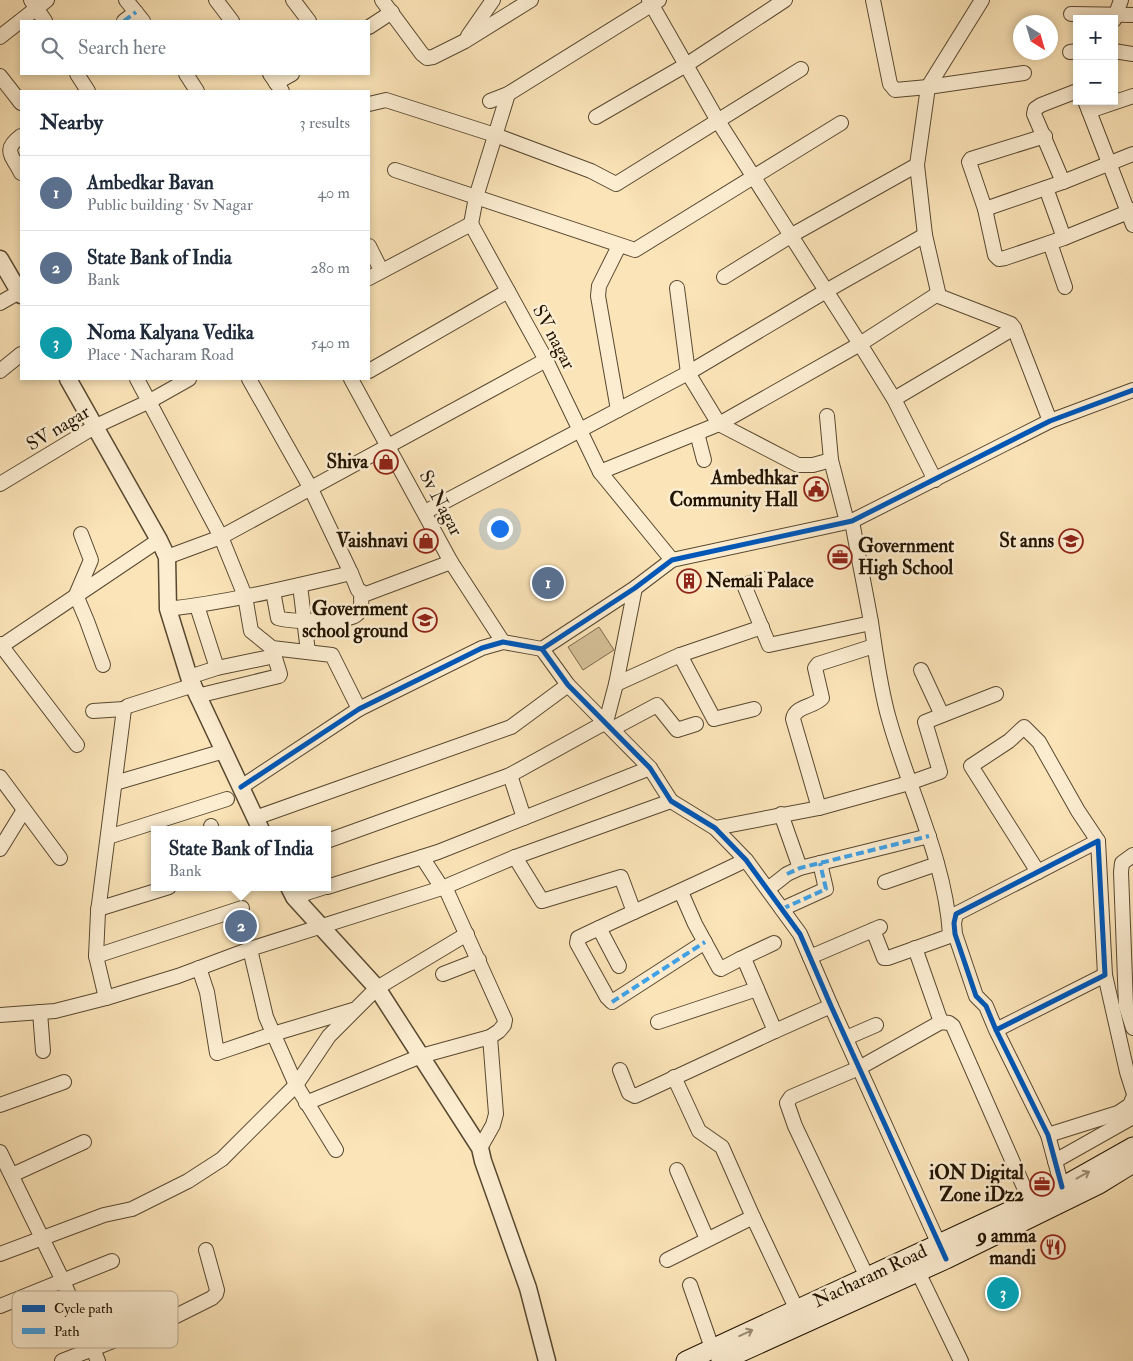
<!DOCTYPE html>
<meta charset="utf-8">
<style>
:root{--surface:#fff;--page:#f6f6f7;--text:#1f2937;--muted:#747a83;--line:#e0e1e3;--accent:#8f2418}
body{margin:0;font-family:"IM FELL Double Pica",serif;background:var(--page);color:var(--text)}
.controls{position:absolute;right:15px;top:15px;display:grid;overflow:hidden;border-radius:0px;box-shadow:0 2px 8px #0003}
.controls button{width:45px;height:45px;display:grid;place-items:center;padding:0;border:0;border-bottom:1px solid var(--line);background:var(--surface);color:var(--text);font:25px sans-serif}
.compass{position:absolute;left:1013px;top:15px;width:45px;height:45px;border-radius:50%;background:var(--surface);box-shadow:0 2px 8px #0003;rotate:143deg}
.you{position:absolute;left:499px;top:528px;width:18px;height:18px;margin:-12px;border:4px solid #fff;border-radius:50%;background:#1a73e8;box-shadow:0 0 0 8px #1a73e833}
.badge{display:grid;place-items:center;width:32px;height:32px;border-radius:50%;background:var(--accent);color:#fff;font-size:16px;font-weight:700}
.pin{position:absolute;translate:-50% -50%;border:2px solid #fff;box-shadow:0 1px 5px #0006}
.popup{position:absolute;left:151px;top:826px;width:180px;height:65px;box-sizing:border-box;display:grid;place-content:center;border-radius:0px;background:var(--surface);filter:drop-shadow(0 1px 4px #0005);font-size:16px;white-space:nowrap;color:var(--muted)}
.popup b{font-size:19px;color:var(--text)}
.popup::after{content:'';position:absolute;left:50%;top:100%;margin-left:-10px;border:10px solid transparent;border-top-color:var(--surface)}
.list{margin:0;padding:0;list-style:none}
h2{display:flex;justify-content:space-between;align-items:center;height:65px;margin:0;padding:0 20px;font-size:21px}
h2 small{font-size:16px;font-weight:400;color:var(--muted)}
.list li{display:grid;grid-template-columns:32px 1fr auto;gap:15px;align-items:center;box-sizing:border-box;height:75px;padding:0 20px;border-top:1px solid var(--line)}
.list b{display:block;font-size:19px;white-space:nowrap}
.list p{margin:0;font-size:16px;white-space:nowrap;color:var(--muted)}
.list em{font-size:16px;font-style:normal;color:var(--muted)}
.icon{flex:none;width:28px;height:28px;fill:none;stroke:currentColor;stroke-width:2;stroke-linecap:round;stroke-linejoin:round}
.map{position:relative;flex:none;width:1133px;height:1361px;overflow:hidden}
.search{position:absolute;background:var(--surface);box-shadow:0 2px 8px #0003;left:20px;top:20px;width:350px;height:55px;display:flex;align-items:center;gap:12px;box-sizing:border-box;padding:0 18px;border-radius:0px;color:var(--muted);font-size:19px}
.panel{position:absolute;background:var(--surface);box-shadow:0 2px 8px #0003;left:20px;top:90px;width:350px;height:290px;border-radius:0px}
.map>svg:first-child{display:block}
.green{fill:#d6c199;stroke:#7c6a4e}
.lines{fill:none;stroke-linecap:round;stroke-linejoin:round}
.minor-casing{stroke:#584830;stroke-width:16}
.tertiary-casing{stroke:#584830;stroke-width:19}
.secondary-casing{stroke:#221402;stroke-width:21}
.minor{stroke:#fcedd1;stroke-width:14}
.tertiary{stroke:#fcedd1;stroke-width:16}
.secondary{stroke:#fcedd1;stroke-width:19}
.quiet{stroke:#3ea2e9;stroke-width:4;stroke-dasharray:8 4;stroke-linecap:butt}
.cycleway-casing{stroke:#fcedd1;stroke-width:8}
.cycleway{stroke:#0057b8;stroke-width:5}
.oneway{stroke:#9a8b74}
.labels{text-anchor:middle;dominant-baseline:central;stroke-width:5;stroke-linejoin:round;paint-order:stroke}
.street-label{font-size:19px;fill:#221402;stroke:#fcedd1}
.poi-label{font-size:19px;font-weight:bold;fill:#221402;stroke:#fcedd1;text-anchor:end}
.key{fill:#fcedd1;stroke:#bbac93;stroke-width:1}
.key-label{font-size:14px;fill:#221402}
</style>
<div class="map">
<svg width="1133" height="1361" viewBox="0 0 1133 1361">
<rect width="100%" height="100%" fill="#fbe4b8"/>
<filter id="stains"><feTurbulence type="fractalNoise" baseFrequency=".004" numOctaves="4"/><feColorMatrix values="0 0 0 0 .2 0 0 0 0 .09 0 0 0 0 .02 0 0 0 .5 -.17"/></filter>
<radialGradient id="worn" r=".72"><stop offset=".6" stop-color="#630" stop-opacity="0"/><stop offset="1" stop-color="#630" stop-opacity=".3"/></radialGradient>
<path class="green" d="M599 627 614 650 583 670 568 647Z"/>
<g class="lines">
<g class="minor-casing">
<g id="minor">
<path d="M31 0 45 21"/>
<path d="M126 0 143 21"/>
<path d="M216 0 232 21"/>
<path d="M293 0 309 21"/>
<path d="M382 0 422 54 427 58 433 57 465 41 531 0"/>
<path d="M649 0 718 121 860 344 894 399 935 480"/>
<path d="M873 0 890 84 895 90 928 87 1024 73"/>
<path d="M1071 14 1133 15"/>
<path d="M1114 20 1121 0"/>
<path d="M124 21 136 12"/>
<path d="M369 27 392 12"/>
<path d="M468 36 493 0"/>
<path d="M0 37 47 0"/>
<path d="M1114 51 1133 54"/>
<path d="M1070 52 1077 51"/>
<path d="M77 74 88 91"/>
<path d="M186 74 197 91"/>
<path d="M270 74 282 91"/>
<path d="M0 76 21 103"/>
<path d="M276 83 292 74"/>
<path d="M490 101 508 94 659 0"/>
<path d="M1085 101 1089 111 1133 96"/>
<path d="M369 104 386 100 495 135 591 171 616 184 801 69"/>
<path d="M1089 111 1133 225"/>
<path d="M596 117 686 65 785 0"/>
<path d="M21 136C2 150 12 155 21 173"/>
<path d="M1133 154 1063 182 985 209 995 255 999 259 1005 258 1064 238 1133 210"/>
<path d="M395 170 635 250 841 123"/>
<path d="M1063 182 1034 114 1035 109 1041 105 1077 91"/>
<path d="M1046 188 1064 238"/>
<path d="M985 209 969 162 971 159 1045 136"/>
<path d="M471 224 476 197 508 94"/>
<path d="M1050 243 1065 287"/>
<path d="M369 246 381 270"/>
<path d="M724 277 792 235 917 165"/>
<path d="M369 278 471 224 546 360 600 472 672 560"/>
<path d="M677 288 688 373 719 424 798 465H813L831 460"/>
<path d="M939 296 925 235 917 165 928 87 982 0"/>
<path d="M0 303 21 291"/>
<path d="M0 371 21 354"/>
<path d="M369 371 508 291"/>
<path d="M137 379 221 537 245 596 251 631 272 648 332 655 359 709"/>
<path d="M249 379 310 487 351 573 358 590 366 594 451 562"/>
<path d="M351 379 451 562 503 642"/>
<path d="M894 399 1014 328"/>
<path d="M618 410 598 296 599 286 619 246"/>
<path d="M827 416 831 460 847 522"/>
<path d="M697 433 704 460"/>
<path d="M600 472 719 424 860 344 936 295 1011 324 1014 328 1050 421"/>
<path d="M0 484 96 426 150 401 189 379"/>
<path d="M425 512 688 373 826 291 925 235"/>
<path d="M852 521C858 555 865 589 871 622 876 655 880 688 889 719 909 791 945 859 950 934L947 937 888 958H884L873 930"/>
<path d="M81 534 91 560 76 595 87 621 103 665"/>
<path d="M167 557 221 537 546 360"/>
<path d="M764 579 744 585 769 645 871 623"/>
<path d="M300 585 308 652"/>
<path d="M273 591 278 618C290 622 346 623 356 615 363 610 361 600 361 592"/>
<path d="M197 606 217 668"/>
<path d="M168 609C230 602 291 587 351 573"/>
<path d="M0 644 77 745"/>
<path d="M0 647 159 540"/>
<path d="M542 649 568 685 650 768 671 801 715 828 746 860 800 934 831 1006 942 1251"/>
<path d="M680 655 714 719 754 709"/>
<path d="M921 670 942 715"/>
<path d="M189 677 217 668 275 656"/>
<path d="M616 684 680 655 762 627"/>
<path d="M197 696 279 676 280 674 272 648"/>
<path d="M93 711 124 709"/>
<path d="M612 729 657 705 677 730 696 724"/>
<path d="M510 775 524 818"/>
<path d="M0 777 60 858"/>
<path d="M115 783 224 751"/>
<path d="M241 787 359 709 482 648 503 642 542 649 635 588 672 560 852 521 1050 421 1133 390"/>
<path d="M819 808 793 719C795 706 814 707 822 698L815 668 818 664 874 646"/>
<path d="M781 814 800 868"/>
<path d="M255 818 511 727 568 685"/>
<path d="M211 826 212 830"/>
<path d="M715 828 819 808 909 783 940 772 925 722 996 694"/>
<path d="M108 837 227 799"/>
<path d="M327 841 510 775 606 722 616 684 635 588"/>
<path d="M0 849 24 810"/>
<path d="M1133 855 1122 863 1121 872 1126 1006 1133 1028"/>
<path d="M422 857 442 888"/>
<path d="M515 857 542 901 621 877 634 912"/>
<path d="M1038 872 971 766 1009 741 1024 727 1039 742 1078 811 1098 841"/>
<path d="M885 882 937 864"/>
<path d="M327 887 438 852 650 768"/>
<path d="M768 889 787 874 800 868 929 836"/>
<path d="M294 897 325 887"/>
<path d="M98 909 169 887"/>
<path d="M782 909 826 889 820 863"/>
<path d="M599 928 619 966"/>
<path d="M705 942 612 1002 607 997 577 943 578 938C634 911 691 887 746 860"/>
<path d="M915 948 941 1022"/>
<path d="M250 949 266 1017 296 1085 336 1150"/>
<path d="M96 956 98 912 124 709 128 706 194 685"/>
<path d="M810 957 880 927"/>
<path d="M740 959 774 943"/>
<path d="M199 968 207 992 217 1053 273 1034 353 1010"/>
<path d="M443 974 479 960"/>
<path d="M1105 975 1127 1072 1133 1091"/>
<path d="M106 998 96 956 242 908"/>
<path d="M40 1012 43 1051"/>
<path d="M0 1015 55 1011 106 998 178 976 250 949 442 888 515 857 671 801"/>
<path d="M658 1022 757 989"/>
<path d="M996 1030 1105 975 1098 841 956 914 954 923 955 934 976 996 986 1006 996 1030 1048 1135 1062 1187"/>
<path d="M775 1031 831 1006"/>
<path d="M846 1038 876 1025"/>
<path d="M620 1070 629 1093 635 1096 775 1031 745 961 740 959 721 969 719 968 695 924 681 892"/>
<path d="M674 1077 699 1131 722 1147 753 1217 797 1310"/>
<path d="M306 1103 421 1056 490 1037 499 1031 504 1025 505 1020 445 887"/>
<path d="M0 1105 64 1082"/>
<path d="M1048 1135 1118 1113 1130 1105 1133 1098"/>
<path d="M480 1148 493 1125 496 1114 490 1037"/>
<path d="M0 1152 63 1281 98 1361"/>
<path d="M1055 1161 1133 1117"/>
<path d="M677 1170 707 1239"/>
<path d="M12 1175 84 1142"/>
<path d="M0 1254 104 1215 132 1209 188 1181 222 1159 296 1085 329 1036 377 988 467 934"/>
<path d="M667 1260 753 1217"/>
<path d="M918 1272 961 1361"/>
<path d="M867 1277 795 1126 787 1103 791 1097 859 1068 941 1022 949 1023 953 1026 1030 1201"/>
<path d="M690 1285 712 1348"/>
<path d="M0 1306 112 1261"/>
<path d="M62 1361 174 1317 212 1298 216 1294 217 1290 206 1250"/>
</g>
</g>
<g class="tertiary-casing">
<g id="tertiary">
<path d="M0 259 21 295"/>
<path d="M68 379 159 540 167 557 168 609 189 677 261 830"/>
<path d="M289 887 294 897 377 988 480 1148 483 1161 528 1288 547 1361"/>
</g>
</g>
<g class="secondary-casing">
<g id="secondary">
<path d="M686 1361 1062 1187 1133 1147"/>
<path d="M721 1361 946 1259 1099 1184 1133 1163"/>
</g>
</g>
<use href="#minor" class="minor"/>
<use href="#tertiary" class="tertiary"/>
<use href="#secondary" class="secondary"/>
<g class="quiet">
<path d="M124 21 136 12"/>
<path d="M787 874 800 868 929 836"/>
<path d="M782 909 826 889 820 863"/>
<path d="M612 1002 705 942"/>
</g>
<g class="cycleway-casing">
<g id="cycleway">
<path d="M542 649 568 685 650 768 671 801 715 828 746 860 800 934 831 1006 946 1259"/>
<path d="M241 787 359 709 482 648 503 642 542 649 635 588 672 560 852 521 1050 421 1133 390"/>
<path d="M996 1030 1105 975 1098 841 956 914 954 923 955 934 976 996 986 1006 996 1030 1048 1135 1062 1187"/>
</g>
</g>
<use href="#cycleway" class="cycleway"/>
</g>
<defs><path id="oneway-shaft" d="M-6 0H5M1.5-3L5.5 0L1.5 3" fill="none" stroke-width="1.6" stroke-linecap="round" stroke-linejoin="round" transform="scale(1.25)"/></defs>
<g class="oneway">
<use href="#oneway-shaft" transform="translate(1083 1175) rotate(-29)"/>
<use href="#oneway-shaft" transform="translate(746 1333) rotate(-25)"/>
</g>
<defs>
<g id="shop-ring" transform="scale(1.25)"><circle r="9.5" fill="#fcedd1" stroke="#8f2418" stroke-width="1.5"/><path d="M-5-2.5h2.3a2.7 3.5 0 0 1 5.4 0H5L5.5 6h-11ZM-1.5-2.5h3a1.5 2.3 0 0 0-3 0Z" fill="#8f2418"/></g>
<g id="civic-ring" transform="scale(1.25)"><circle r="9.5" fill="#fcedd1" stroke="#8f2418" stroke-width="1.5"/><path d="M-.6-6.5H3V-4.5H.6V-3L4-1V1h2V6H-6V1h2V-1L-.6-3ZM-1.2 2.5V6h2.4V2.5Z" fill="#8f2418"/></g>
<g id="university-ring" transform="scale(1.25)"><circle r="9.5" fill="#fcedd1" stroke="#8f2418" stroke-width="1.5"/><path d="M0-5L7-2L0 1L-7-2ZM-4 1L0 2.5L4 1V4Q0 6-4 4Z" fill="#8f2418"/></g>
<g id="office-ring" transform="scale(1.25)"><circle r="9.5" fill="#fcedd1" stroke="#8f2418" stroke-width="1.5"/><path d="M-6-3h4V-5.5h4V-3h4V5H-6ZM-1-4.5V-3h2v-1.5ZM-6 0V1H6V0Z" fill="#8f2418"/></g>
<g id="building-ring" transform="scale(1.25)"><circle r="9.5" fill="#fcedd1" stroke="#8f2418" stroke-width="1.5"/><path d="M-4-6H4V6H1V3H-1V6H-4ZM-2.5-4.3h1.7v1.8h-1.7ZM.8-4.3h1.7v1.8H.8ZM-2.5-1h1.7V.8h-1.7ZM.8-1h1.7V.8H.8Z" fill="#8f2418"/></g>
<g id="school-ring" transform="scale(1.25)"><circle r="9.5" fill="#fcedd1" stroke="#8f2418" stroke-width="1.5"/><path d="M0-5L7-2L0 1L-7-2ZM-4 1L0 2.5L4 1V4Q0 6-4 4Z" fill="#8f2418"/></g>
<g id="restaurant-ring" transform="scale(1.25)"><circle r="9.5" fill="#fcedd1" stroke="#8f2418" stroke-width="1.5"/><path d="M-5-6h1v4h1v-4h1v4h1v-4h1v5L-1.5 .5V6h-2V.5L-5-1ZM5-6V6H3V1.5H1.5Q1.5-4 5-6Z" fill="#8f2418"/></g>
</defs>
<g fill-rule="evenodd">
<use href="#shop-ring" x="386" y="462"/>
<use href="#civic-ring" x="816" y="489"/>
<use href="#shop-ring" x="426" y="541"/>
<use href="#university-ring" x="1071" y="541"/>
<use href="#office-ring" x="840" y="557"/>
<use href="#building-ring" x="689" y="581"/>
<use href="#school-ring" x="425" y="620"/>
<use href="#office-ring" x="1042" y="1184"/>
<use href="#restaurant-ring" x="1053" y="1247"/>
</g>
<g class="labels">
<g class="street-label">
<text transform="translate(554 337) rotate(62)">SV nagar</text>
<text transform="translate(58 428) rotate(-31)">SV nagar</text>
<text transform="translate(441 503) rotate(62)">Sv Nagar</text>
<text transform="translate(870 1276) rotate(-25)">Nacharam Road</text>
</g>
<g class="poi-label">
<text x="368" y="462">Shiva</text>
<text x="798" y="478">Ambedhkar<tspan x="798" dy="22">Community Hall</tspan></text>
<text x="408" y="541">Vaishnavi</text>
<text x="1054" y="541">St anns</text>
<text x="858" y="546" text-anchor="start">Government<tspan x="858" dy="22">High School</tspan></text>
<text x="706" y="581" text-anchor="start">Nemali Palace</text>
<text x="408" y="609">Government<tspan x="408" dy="22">school ground</tspan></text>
<text x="1024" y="1173">iON Digital<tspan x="1024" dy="22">Zone iDz2</tspan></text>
<text x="1036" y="1236">9 amma<tspan x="1036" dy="22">mandi</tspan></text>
</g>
</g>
<rect x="12" y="1291" width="166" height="57" rx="8" class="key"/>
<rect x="22" y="1305" width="23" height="7" fill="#0057b8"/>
<rect x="22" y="1328" width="23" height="6" fill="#3ea2e9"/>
<g class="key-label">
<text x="54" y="1313">Cycle path</text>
<text x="54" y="1336">Path</text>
</g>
<rect width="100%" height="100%" filter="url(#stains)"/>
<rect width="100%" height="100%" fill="url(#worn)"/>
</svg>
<div class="controls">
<button>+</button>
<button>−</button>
</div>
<svg class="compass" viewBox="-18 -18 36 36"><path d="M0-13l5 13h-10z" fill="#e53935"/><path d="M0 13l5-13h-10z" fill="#747a83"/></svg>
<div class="you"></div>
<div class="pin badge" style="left:548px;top:583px;background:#5c6f8a">1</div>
<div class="pin badge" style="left:241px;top:926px;background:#5c6f8a">2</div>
<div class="popup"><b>State Bank of India</b>Bank</div>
<div class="pin badge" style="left:1003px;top:1293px;background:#0f9aa8">3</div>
<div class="search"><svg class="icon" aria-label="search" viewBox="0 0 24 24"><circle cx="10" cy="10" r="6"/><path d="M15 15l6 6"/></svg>Search here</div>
<section class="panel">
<h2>Nearby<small>3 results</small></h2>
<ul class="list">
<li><span class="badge" style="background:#5c6f8a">1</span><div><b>Ambedkar Bavan</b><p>Public building · Sv Nagar</p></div><em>40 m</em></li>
<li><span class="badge" style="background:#5c6f8a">2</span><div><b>State Bank of India</b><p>Bank</p></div><em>280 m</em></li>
<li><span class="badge" style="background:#0f9aa8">3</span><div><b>Noma Kalyana Vedika</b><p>Place · Nacharam Road</p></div><em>540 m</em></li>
</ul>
</section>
</div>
